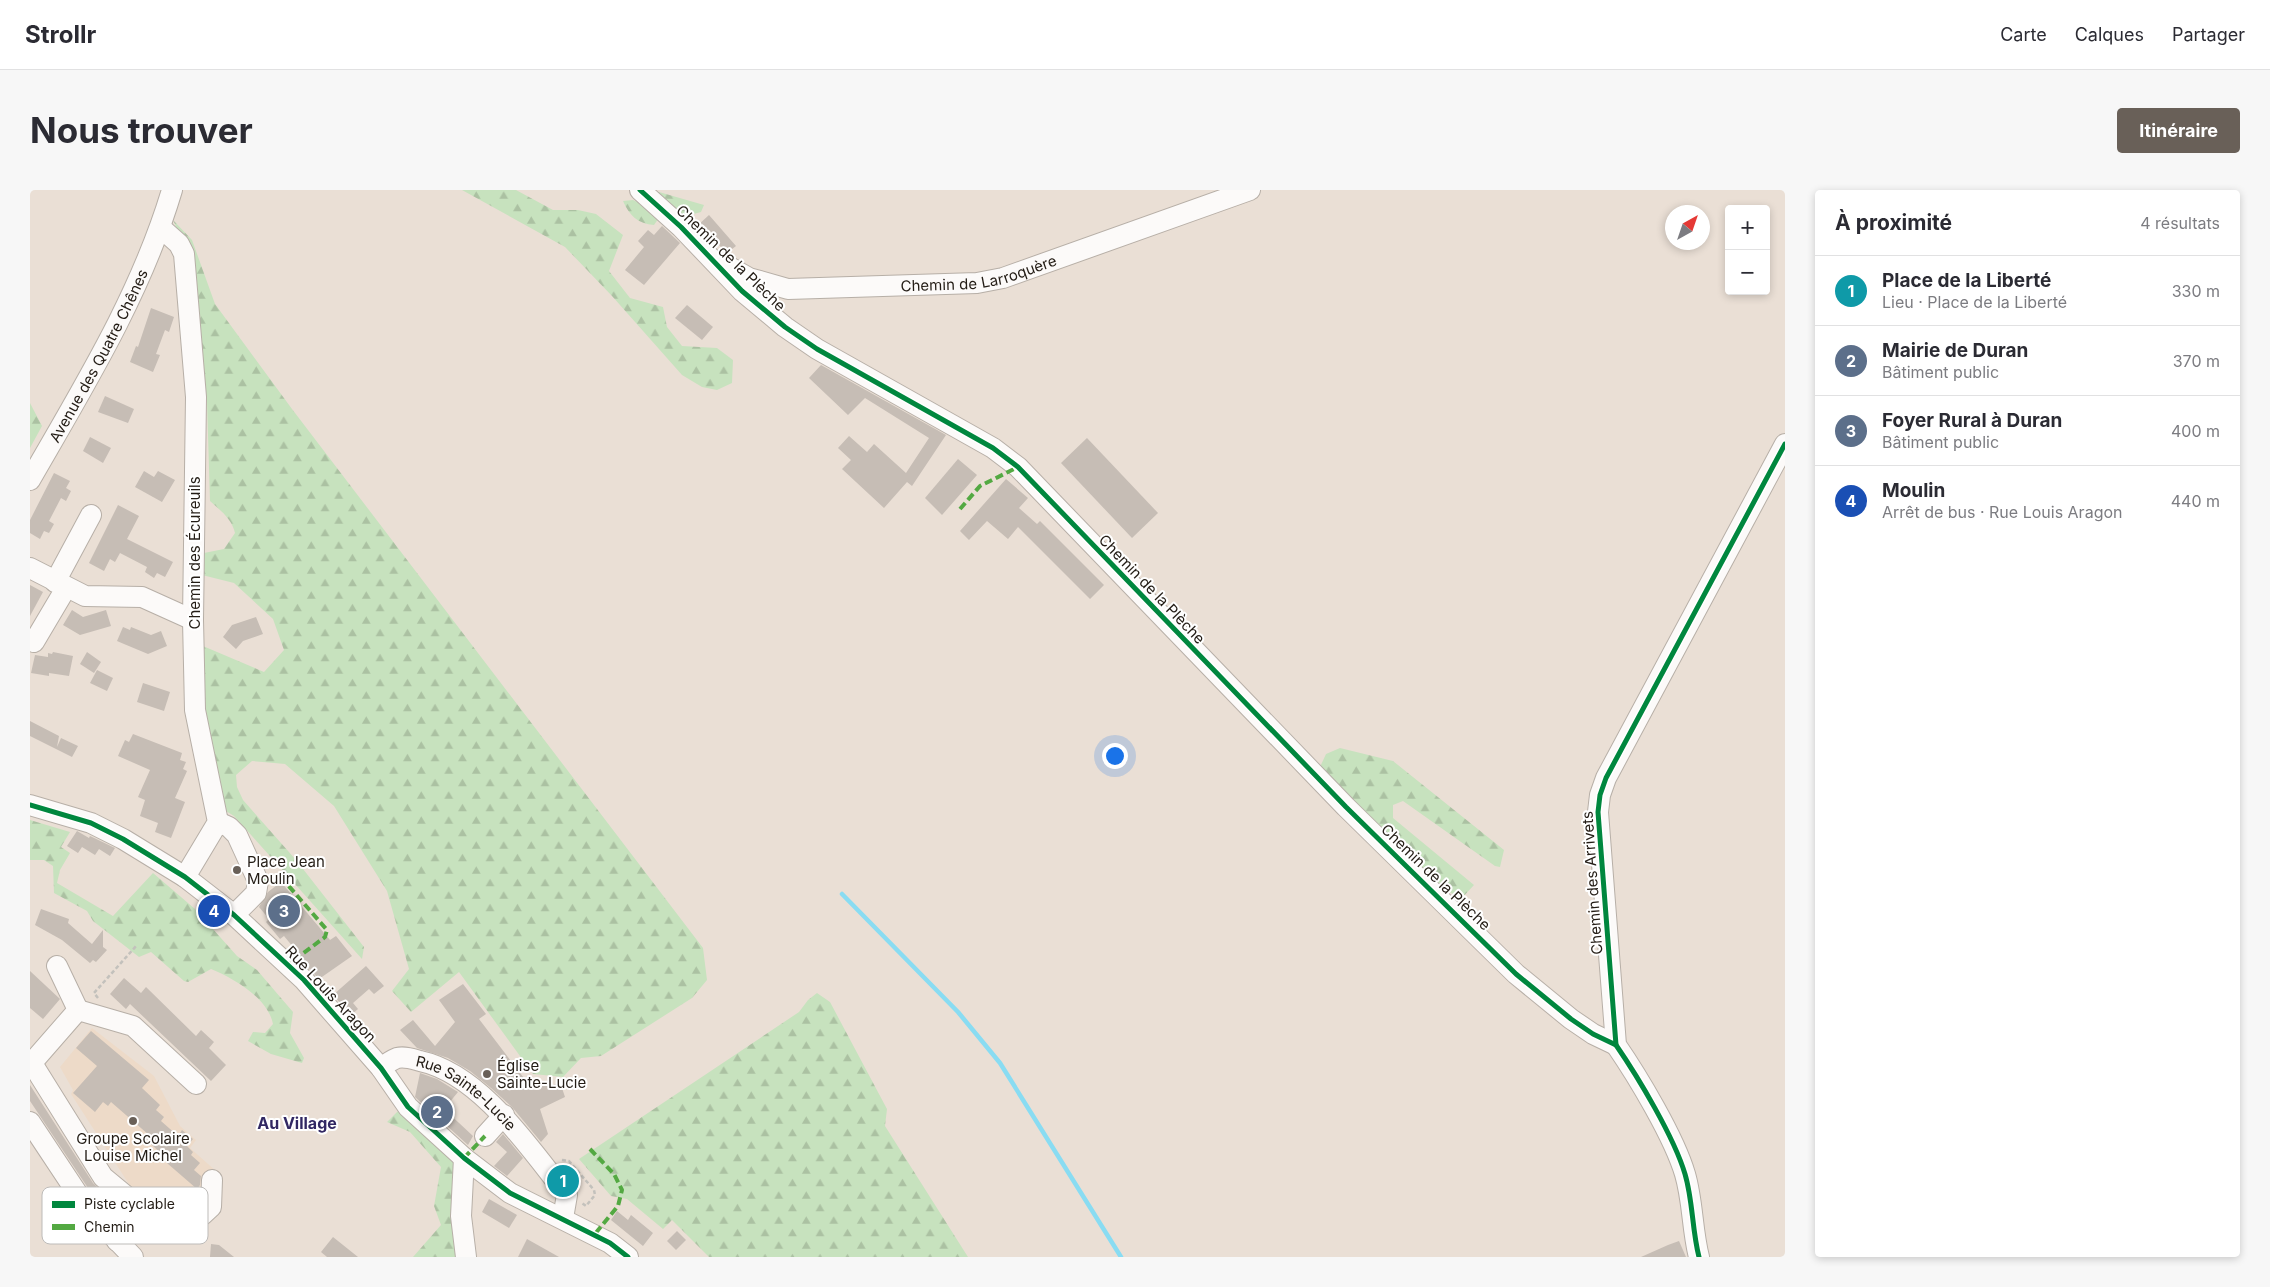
<!DOCTYPE html>
<html lang="fr">
<meta charset="utf-8">
<style>
:root{--surface:#fff;--page:#f7f7f7;--text:#2b2b33;--muted:#7c7c81;--line:#e1e1e2;--accent:#696058}
body{margin:0;font-family:Inter,sans-serif;background:var(--page);color:var(--text)}
.controls{position:absolute;right:15px;top:15px;display:grid;overflow:hidden;border-radius:5px;box-shadow:0 2px 8px #0003}
.controls button{width:45px;height:45px;display:grid;place-items:center;padding:0;border:0;border-bottom:1px solid var(--line);background:var(--surface);color:var(--text);font:25px sans-serif}
.compass{position:absolute;left:1635px;top:15px;width:45px;height:45px;border-radius:50%;background:var(--surface);box-shadow:0 2px 8px #0003;rotate:40deg}
.you{position:absolute;left:1084px;top:565px;width:18px;height:18px;margin:-12px;border:4px solid #fff;border-radius:50%;background:#1a73e8;box-shadow:0 0 0 8px #1a73e833}
.badge{display:grid;place-items:center;width:32px;height:32px;border-radius:50%;background:var(--accent);color:#fff;font-size:16px;font-weight:700}
.pin{position:absolute;translate:-50% -50%;border:2px solid #fff;box-shadow:0 1px 5px #0006}
.list{margin:0;padding:0;list-style:none}
h2{display:flex;justify-content:space-between;align-items:center;height:65px;margin:0;padding:0 20px;font-size:21px}
h2 small{font-size:16px;font-weight:400;color:var(--muted)}
.list li{display:grid;grid-template-columns:32px 1fr auto;gap:15px;align-items:center;box-sizing:border-box;height:70px;padding:0 20px;border-top:1px solid var(--line)}
.list b{display:block;font-size:19px;white-space:nowrap}
.list p{margin:0;font-size:16px;white-space:nowrap;color:var(--muted)}
.list em{font-size:16px;font-style:normal;color:var(--muted)}
.map{position:relative;flex:none;width:1755px;height:1067px;overflow:hidden;border-radius:5px}
header{display:flex;align-items:center;gap:30px;box-sizing:border-box;height:70px;padding:0 25px;background:var(--surface);border-bottom:1px solid var(--line)}
header strong{font-size:24px}
nav{display:flex;gap:28px;margin-inline-start:auto;font-size:18px}
.intro{display:flex;align-items:center;justify-content:space-between;box-sizing:border-box;height:120px;padding:0 30px}
h1{margin:0;font-size:35px}
.button{padding:12px 22px;border-radius:5px;background:var(--accent);color:#fff;font-size:18px;font-weight:700}
main{display:flex;gap:30px;padding:0 30px}
aside{flex:1;background:var(--surface);border-radius:5px;box-shadow:0 2px 8px #0003}
.map>svg:first-child{display:block}
.built{fill:#eddac8}
.forest{fill:url(#forest-firs)}
.lines{fill:none;stroke-linecap:round;stroke-linejoin:round}
.stream{stroke:#89dcf2;stroke-width:4.5}
.building{fill:#c6bdb5}
.minor-casing{stroke:#b7afa7;stroke-width:22}
.path{stroke:#c3c1bc;stroke-width:2.5;stroke-dasharray:4 2.5;stroke-linecap:butt}
.minor{stroke:#fcfaf9;stroke-width:20}
.quiet{stroke:#53a942;stroke-width:4;stroke-dasharray:8 4;stroke-linecap:butt}
.cycleway-casing{stroke:#fff;stroke-width:8}
.cycleway{stroke:#00873e;stroke-width:5}
.poi-dot{fill:#696058;stroke:#fff;stroke-width:2}
.labels{text-anchor:middle;dominant-baseline:central;stroke-width:4;stroke-linejoin:round;paint-order:stroke}
.street-label{font-size:15px;fill:#231c15;stroke:#fff}
.poi-label{font-size:15px;fill:#231c15;stroke:#fff;text-anchor:start}
.neighbourhood-label{font-size:16px;font-weight:bold;fill:#312762;stroke:#fff}
.key{fill:#fff;stroke:#bdbbb9;stroke-width:1}
.key-label{font-size:14px;fill:#231c15}
</style>
<header>
<strong>Strollr</strong>
<nav><a>Carte</a><a>Calques</a><a>Partager</a></nav>
</header>
<div class="intro"><h1>Nous trouver</h1><a class="button">Itinéraire</a></div>
<main>
<div class="map">
<svg width="1755" height="1067" viewBox="0 0 1755 1067">
<defs>
<pattern id="forest-firs" width="22" height="20" patternUnits="userSpaceOnUse" patternTransform="scale(1.25)"><rect width="22" height="20" fill="#c7e2be"/><path d="M5 1l3.5 6h-7zM16 11l3.5 6h-7z" fill="#abc1a2"/></pattern>
</defs>
<rect width="100%" height="100%" fill="#eadfd5"/>
<path class="built" d="M62 838 124 886 150 936 166 950 160 958 186 981 170 1001V1018L155 1028 122 1030 41 904 43 900 30 877Z"/>
<g class="forest">
<path d="M432 0H486L523 20H548L566 24 593 45 579 81 600 108 633 117 637 137 652 156 687 158 703 170 702 193 687 200 672 197 652 185 582 106 535 57Z"/>
<path d="M629 2 674 15 671 22 660 25 657 33 631 25 624 35C608 34 599 25 593 11L603 10 612 14Z"/>
<path d="M143 30 162 50 185 114 262 219 673 758 677 790 662 808 571 866 551 868 533 887 503 884 429 782 381 822 362 801 379 779 357 701 304 616 255 574 222 571 206 585 207 597 213 610 266 670 334 757 332 769 204 626 178 610 154 448 234 482 254 460 243 429 204 393 172 385 174 363 194 359 205 343C202 329 190 320 180 311L177 212 160 67Z"/>
<path d="M0 213 12 236 0 258Z"/>
<path d="M1310 558 1363 571 1474 660 1470 677 1465 676 1373 611 1363 615V628L1444 695 1431 709 1413 698 1290 577 1296 564Z"/>
<path d="M0 630 40 642 31 657 40 663 30 680 27 693 83 726 123 683 165 719 207 766 227 780 263 822 260 843 274 868 272 873 241 864 218 851 223 842 235 843 243 834C238 808 203 788 181 779L158 792 154 791 121 762 109 767 63 731 57 721 24 703 23 676 14 670H0Z"/>
<path d="M787 803 800 812 857 919 855 936 938 1067H679L642 1030 633 1039 597 1009 581 1006 549 969 769 822 778 810Z"/>
<path d="M372 917 430 972V1067H383L411 1035 404 1016 411 977 380 942 357 932Z"/>
</g>
<g class="lines">
<path class="stream" d="M812 704 928 822 970 873 1091 1067"/>
</g>
<g class="building">
<path d="M679 25 706 56 697 63 689 55 686 57 667 36Z"/>
<path d="M632 36 650 53 614 95 595 80 614 57 608 51 618 40 624 45Z"/>
<path d="M657 115 683 137 672 150 645 128Z"/>
<path d="M121 118 144 127 139 142 135 140 126 164 130 165 123 182 100 172 106 156 108 157Z"/>
<path d="M791 175 916 245 882 296 877 292 854 318 812 279 821 270 808 258 819 246 837 262 844 254 876 283 899 248 835 208 818 225 779 188Z"/>
<path d="M75 206 104 219 98 233 68 222Z"/>
<path d="M60 247 81 258 73 273 53 261Z"/>
<path d="M1057 248 1128 323 1102 348 1031 273Z"/>
<path d="M928 269 947 285 912 325 895 308Z"/>
<path d="M114 281 124 287 128 281 145 290 132 312 105 297Z"/>
<path d="M24 283 40 291 36 298 41 301 36 311 31 308 19 331 24 334 19 343 14 341 10 349 0 343V330Z"/>
<path d="M976 289 998 308 989 318 1007 334 1010 331 1074 395 1060 409 988 337 978 349 957 331 939 350 930 341Z"/>
<path d="M88 315 109 326 97 349 143 372 135 387 127 383 124 388 115 382 117 377 90 363 85 372 80 369 74 381 59 373Z"/>
<path d="M0 395 13 402 0 426Z"/>
<path d="M42 420 53 427 76 420 81 436 50 445 33 435Z"/>
<path d="M226 427 233 444 213 451 206 459 193 447 202 435Z"/>
<path d="M93 437 100 440 101 437 121 445 131 441 137 456 118 464 94 454 87 451Z"/>
<path d="M23 462 43 466 39 486 19 483V486L1 483 5 465 18 467V463L22 464Z"/>
<path d="M57 462 71 472 64 483 50 474Z"/>
<path d="M67 480 83 488 77 501 60 493Z"/>
<path d="M113 493 140 502 134 521 107 512Z"/>
<path d="M0 531 29 546 27 557 31 548 48 556 42 567 0 546Z"/>
<path d="M103 544 152 563 150 570 156 572 153 579 157 581 145 608 155 612 141 648 125 642 128 633 110 626 115 610 108 607 120 580 88 566 95 550 99 552Z"/>
<path d="M47 641 59 648 60 646 85 658 80 666 69 659 65 665 52 657 48 663 37 656Z"/>
<path d="M251 692 300 750 306 746 322 766 289 789 270 770 273 769 254 746 250 749 236 732 239 729 229 717 238 702Z"/>
<path d="M11 719 39 729 38 733 62 754 73 740V757L77 760 66 772 63 770 60 773 32 750 5 735Z"/>
<path d="M336 776 354 796 344 804 339 799 323 813 328 819 321 825 303 805Z"/>
<path d="M0 781 30 809 13 829 0 818Z"/>
<path d="M94 788 111 803 116 797 166 846 171 840 184 852 179 858 196 875 181 891 100 814 96 819 80 804Z"/>
<path d="M433 794 456 824 449 829 503 900 520 892 521 896 530 892 535 907 510 919 518 944 511 952 482 917 461 898 440 881 418 868 387 858 370 840 383 830 405 856 425 832 409 810Z"/>
<path d="M61 841 119 890 112 898 130 915 126 920 134 927 131 931 148 946 152 940 163 949 157 956 163 962 161 965 170 973 164 980 171 986 170 995 167 999 130 967 132 964 115 949 119 945 81 912 78 916 73 912 65 922 43 903 67 876 46 858Z"/>
<path d="M390 883 407 889 428 902 414 919 443 946 438 955 385 907Z"/>
<path d="M0 895 63 993 70 1000 62 1004 0 911Z"/>
<path d="M473 944 493 968 477 986 464 976 477 962 466 952Z"/>
<path d="M459 1009 487 1025 479 1038 452 1022Z"/>
<path d="M587 1021 598 1030 601 1025 623 1043 613 1056 581 1030Z"/>
<path d="M647 1041 656 1050 646 1060 637 1051Z"/>
<path d="M303 1047 328 1067H297L291 1062Z"/>
<path d="M497 1049 529 1067H488Z"/>
<path d="M1649 1051 1656 1067H1611L1638 1055Z"/>
<path d="M181 1054 189 1055 204 1067H180Z"/>
</g>
<g class="lines">
<g class="minor-casing">
<g id="minor">
<path d="M610 0 651 37 712 101 755 137 787 159 963 258 988 277 1316 617 1486 784 1541 829 1563 844 1586 855"/>
<path d="M131 38 149 54 154 64 166 207 163 430 165 520 188 632 155 687"/>
<path id="s1" d="M696 75 719 88 758 99 947 93 973 88 1220 0"/>
<path id="s2" d="M0 290C54 196 111 104 142 0"/>
<path d="M0 378 55 406 112 407 163 430"/>
<path d="M25 392 61 325"/>
<path d="M4 452 36 398"/>
<path d="M0 615 61 633 93 649 155 687 204 725 274 790 351 878 378 917 434 968 480 1003 580 1053 598 1067"/>
<path d="M188 632 199 637 207 645 228 691 226 703 204 725"/>
<path d="M27 776 48 820"/>
<path d="M48 820 103 836 166 894"/>
<path d="M0 870 73 987 96 1006 100 1023 96 1037 87 1051"/>
<path d="M0 875 48 820"/>
<path id="s3" d="M351 878C356 874 362 870 367 868 375 866 383 869 390 871 451 884 500 959 537 1005L533 1028"/>
<path d="M0 932 59 1021 103 1067"/>
<path d="M455 946 474 925"/>
<path d="M434 968 431 1026 436 1067"/>
<path d="M96 1037 151 1038C163 1034 172 1026 181 1017L182 990"/>
<path d="M1669 1067C1662 1040 1663 1011 1655 984 1644 947 1608 887 1586 855L1568 622 1570 605 1576 588 1755 254"/>
</g>
</g>
<g class="path">
<path d="M68 808 64 803 107 755"/>
<path d="M532 970 539 971 564 1000 565 1005 556 1016 552 1013"/>
</g>
<use href="#minor" class="minor"/>
<g class="quiet">
<path d="M930 319 950 296 988 277"/>
<path d="M228 691 250 686 297 740 295 747 259 774"/>
<path d="M560 959 584 984 592 1000 588 1016 564 1045"/>
<path d="M434 968 455 946"/>
</g>
<g class="cycleway-casing">
<g id="cycleway">
<path d="M610 0 651 37 712 101 755 137 787 159 963 258 988 277 1316 617 1486 784 1541 829 1563 844 1586 855"/>
<path d="M0 615 61 633 93 649 155 687 204 725 274 790 351 878 378 917 434 968 480 1003 580 1053 598 1067"/>
<path d="M1669 1067C1662 1040 1663 1011 1655 984 1644 947 1608 887 1586 855L1568 622 1570 605 1576 588 1755 254"/>
</g>
</g>
<use href="#cycleway" class="cycleway"/>
</g>
<g class="poi-dot">
<circle cx="207" cy="680" r="5"/>
<circle cx="457" cy="884" r="5"/>
<circle cx="103" cy="931" r="5"/>
</g>
<g class="labels">
<g class="street-label">
<text transform="translate(701 68) rotate(44)">Chemin de la Plèche</text>
<text stroke="none"><textPath href="#s1" startOffset="259">Chemin de Larroquère</textPath></text>
<text stroke="none"><textPath href="#s2" startOffset="142">Avenue des Quatre Chênes</textPath></text>
<text transform="translate(164 363) rotate(-90)">Chemin des Écureuils</text>
<text transform="translate(1122 399) rotate(46)">Chemin de la Plèche</text>
<text transform="translate(1406 687) rotate(44)">Chemin de la Plèche</text>
<text transform="translate(1562 693) rotate(-94)">Chemin des Arrivets</text>
<text transform="translate(301 804) rotate(47)">Rue Louis Aragon</text>
<text stroke="none"><textPath href="#s3" startOffset="99">Rue Sainte-Lucie</textPath></text>
</g>
<g class="poi-label">
<text x="217" y="671">Place Jean<tspan x="217" dy="17">Moulin</tspan></text>
<text x="467" y="875">Église<tspan x="467" dy="17">Sainte-Lucie</tspan></text>
<text x="103" y="948" text-anchor="middle">Groupe Scolaire<tspan x="103" dy="17">Louise Michel</tspan></text>
</g>
<g class="neighbourhood-label">
<text x="267" y="933">Au Village</text>
</g>
</g>
<rect x="12" y="997" width="166" height="57" rx="8" class="key"/>
<rect x="22" y="1011" width="23" height="7" fill="#00873e"/>
<rect x="22" y="1034" width="23" height="6" fill="#53a942"/>
<g class="key-label">
<text x="54" y="1019">Piste cyclable</text>
<text x="54" y="1042">Chemin</text>
</g>
</svg>
<div class="controls">
<button>+</button>
<button>−</button>
</div>
<svg class="compass" viewBox="-18 -18 36 36"><path d="M0-13l5 13h-10z" fill="#e53935"/><path d="M0 13l5-13h-10z" fill="#7c7c81"/></svg>
<div class="you"></div>
<div class="pin badge" style="left:533px;top:991px;background:#0f9aa8">1</div>
<div class="pin badge" style="left:407px;top:922px;background:#5c6f8a">2</div>
<div class="pin badge" style="left:254px;top:721px;background:#5c6f8a">3</div>
<div class="pin badge" style="left:184px;top:721px;background:#1a4fb4">4</div>
</div>
<aside>
<h2>À proximité<small>4 résultats</small></h2>
<ul class="list">
<li><span class="badge" style="background:#0f9aa8">1</span><div><b>Place de la Liberté</b><p>Lieu · Place de la Liberté</p></div><em>330 m</em></li>
<li><span class="badge" style="background:#5c6f8a">2</span><div><b>Mairie de Duran</b><p>Bâtiment public</p></div><em>370 m</em></li>
<li><span class="badge" style="background:#5c6f8a">3</span><div><b>Foyer Rural à Duran</b><p>Bâtiment public</p></div><em>400 m</em></li>
<li><span class="badge" style="background:#1a4fb4">4</span><div><b>Moulin</b><p>Arrêt de bus · Rue Louis Aragon</p></div><em>440 m</em></li>
</ul>
</aside>
</main>
